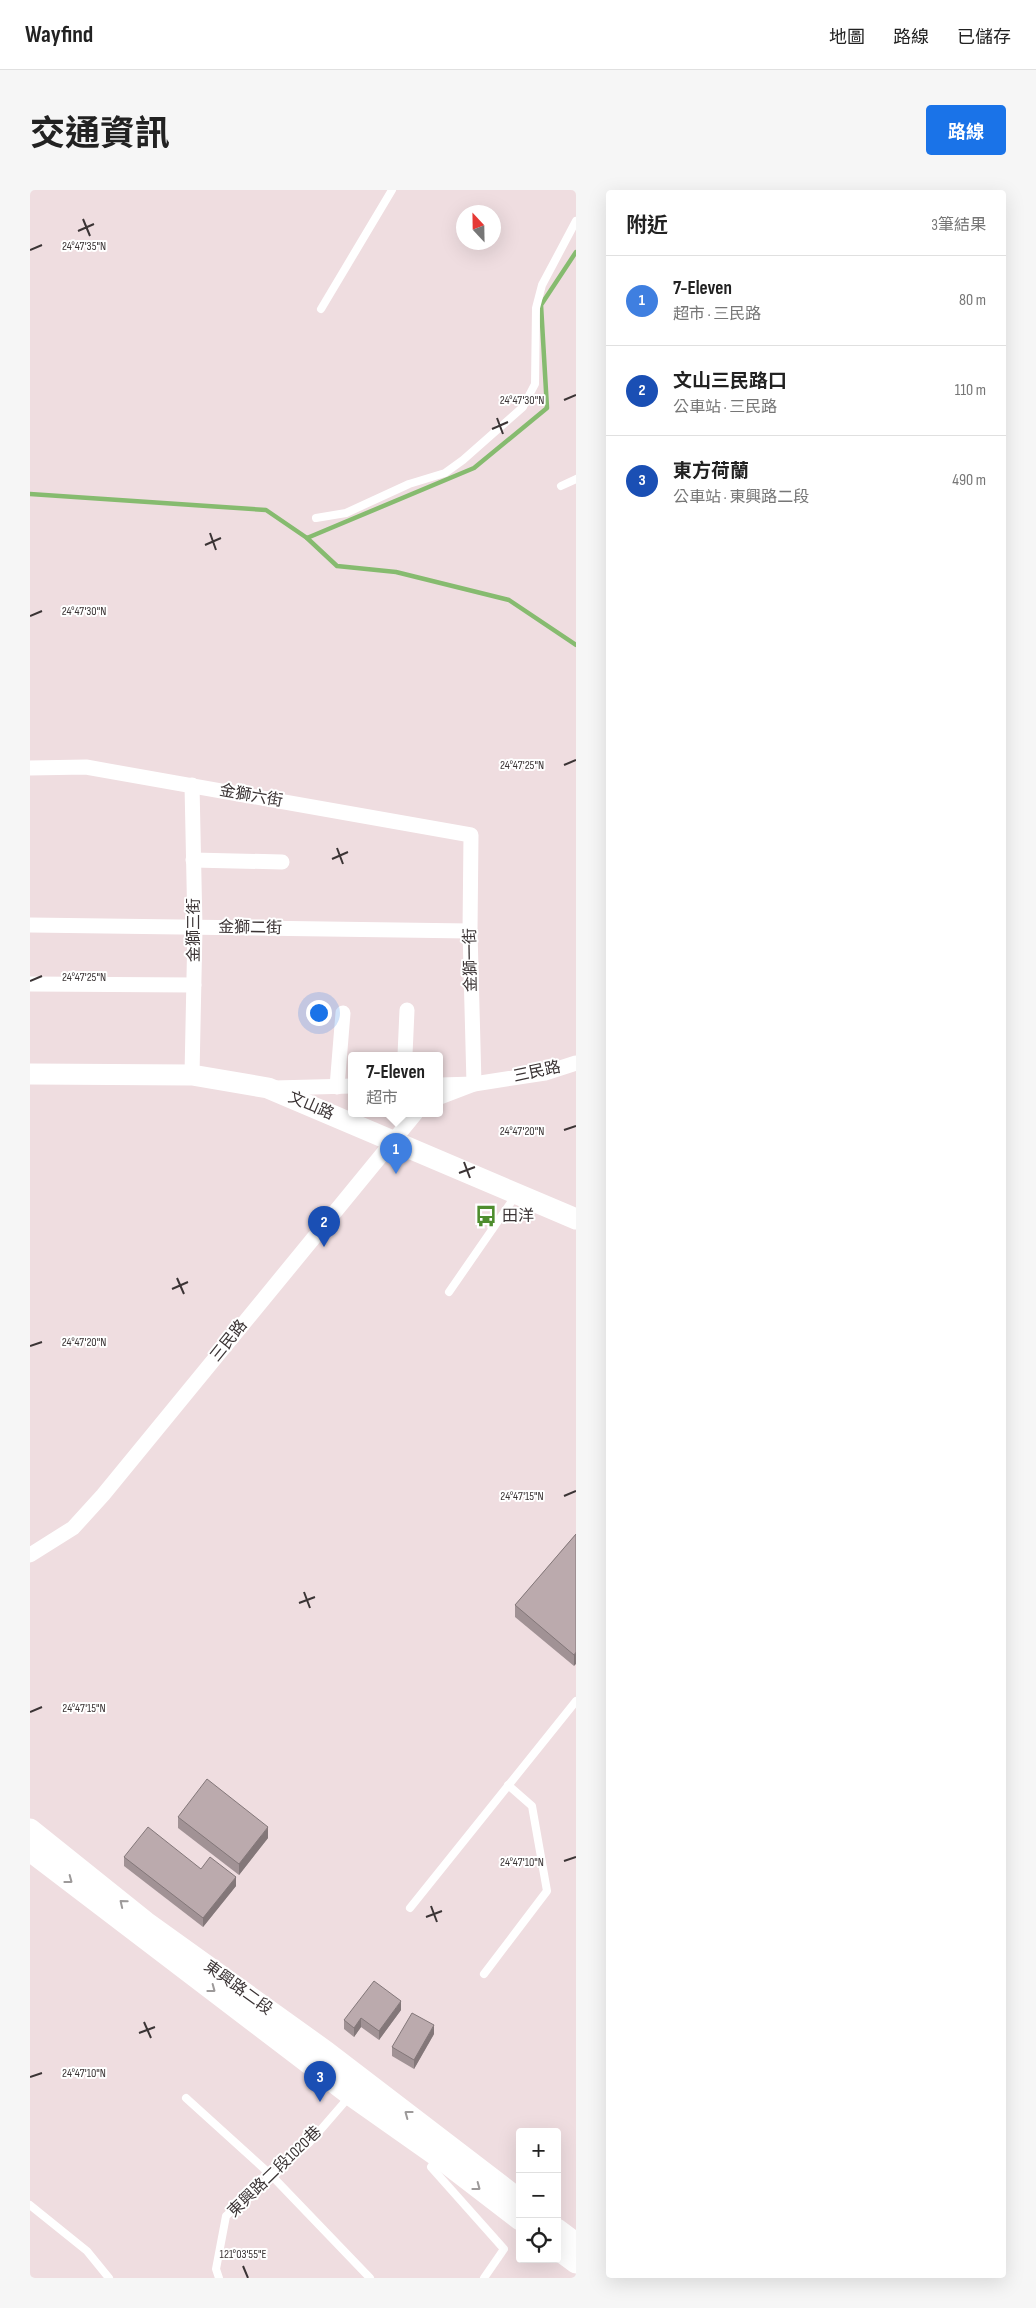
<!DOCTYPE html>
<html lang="zh-TW">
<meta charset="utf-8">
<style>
:root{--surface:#fff;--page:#f6f6f6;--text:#222;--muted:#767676;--line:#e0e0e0;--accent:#1a73e8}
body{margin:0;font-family:"Sofia Sans Condensed","Noto Sans TC",sans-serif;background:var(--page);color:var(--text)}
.controls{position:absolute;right:15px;bottom:15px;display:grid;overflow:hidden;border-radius:5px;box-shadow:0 5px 20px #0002}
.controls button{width:45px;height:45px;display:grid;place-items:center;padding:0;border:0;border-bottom:1px solid var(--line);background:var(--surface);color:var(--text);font:25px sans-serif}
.compass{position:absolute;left:426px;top:15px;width:45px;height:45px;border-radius:50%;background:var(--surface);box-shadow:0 5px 20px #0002;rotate:338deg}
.you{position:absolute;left:288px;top:822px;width:18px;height:18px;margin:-12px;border:4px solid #fff;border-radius:50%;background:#1a73e8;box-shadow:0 0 0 8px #1a73e833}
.badge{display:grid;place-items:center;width:32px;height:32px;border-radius:50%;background:var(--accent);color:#fff;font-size:16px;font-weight:700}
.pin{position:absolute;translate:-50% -41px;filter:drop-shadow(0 1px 2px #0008)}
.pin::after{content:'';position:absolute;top:26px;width:18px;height:15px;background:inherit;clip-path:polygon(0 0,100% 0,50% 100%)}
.popup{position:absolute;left:318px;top:862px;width:95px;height:65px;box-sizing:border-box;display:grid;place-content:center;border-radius:5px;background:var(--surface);filter:drop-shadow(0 1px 4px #0005);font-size:16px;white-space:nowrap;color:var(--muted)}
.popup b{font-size:19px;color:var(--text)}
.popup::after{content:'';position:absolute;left:50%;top:100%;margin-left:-10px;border:10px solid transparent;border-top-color:var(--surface)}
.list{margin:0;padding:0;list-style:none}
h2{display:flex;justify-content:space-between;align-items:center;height:65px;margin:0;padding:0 20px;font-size:21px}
h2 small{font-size:16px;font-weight:400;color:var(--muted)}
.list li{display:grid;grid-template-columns:32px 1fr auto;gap:15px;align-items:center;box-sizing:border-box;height:90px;padding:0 20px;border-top:1px solid var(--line)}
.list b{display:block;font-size:19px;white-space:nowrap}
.list p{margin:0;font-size:16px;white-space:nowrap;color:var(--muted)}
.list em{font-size:16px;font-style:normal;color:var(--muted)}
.icon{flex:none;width:28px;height:28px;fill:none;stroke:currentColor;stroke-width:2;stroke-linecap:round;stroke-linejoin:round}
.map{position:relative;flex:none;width:546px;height:2088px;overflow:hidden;border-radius:5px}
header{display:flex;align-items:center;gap:30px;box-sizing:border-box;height:70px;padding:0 25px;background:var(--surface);border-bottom:1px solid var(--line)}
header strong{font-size:24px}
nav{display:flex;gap:28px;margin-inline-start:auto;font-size:18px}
.intro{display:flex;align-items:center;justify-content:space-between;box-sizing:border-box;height:120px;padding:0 30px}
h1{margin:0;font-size:35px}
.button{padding:12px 22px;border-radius:5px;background:var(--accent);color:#fff;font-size:18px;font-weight:700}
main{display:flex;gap:30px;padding:0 30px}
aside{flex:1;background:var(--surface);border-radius:5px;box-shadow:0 5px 20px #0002}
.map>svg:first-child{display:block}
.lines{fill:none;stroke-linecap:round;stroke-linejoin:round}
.stream{stroke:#86bb6f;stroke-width:4.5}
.service{stroke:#fff;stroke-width:8}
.minor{stroke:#fff;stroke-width:15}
.secondary{stroke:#fff;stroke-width:21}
.wall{fill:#a19295}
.shaded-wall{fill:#837779}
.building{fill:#bbaaad;stroke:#837779}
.oneway{stroke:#9d9a9a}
.ticks{fill:none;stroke:#3b3435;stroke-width:2}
.labels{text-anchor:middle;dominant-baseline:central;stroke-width:4;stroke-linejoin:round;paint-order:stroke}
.street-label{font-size:16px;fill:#3b3435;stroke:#fff}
.poi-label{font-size:16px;fill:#3b3435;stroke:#fff;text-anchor:start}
.ticks-label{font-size:12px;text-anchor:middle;fill:#3b3435;stroke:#fff;stroke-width:4;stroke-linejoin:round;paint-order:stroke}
</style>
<header>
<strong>Wayfind</strong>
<nav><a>地圖</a><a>路線</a><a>已儲存</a></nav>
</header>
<div class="intro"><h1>交通資訊</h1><a class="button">路線</a></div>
<main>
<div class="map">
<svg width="546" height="2088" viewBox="0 0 546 2088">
<rect width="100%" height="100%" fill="#efdde0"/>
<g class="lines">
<g class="stream">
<path d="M0 304 236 320 277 348 444 278 517 218 511 115 546 62"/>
<path d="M277 348 307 376 366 382 479 410 546 455"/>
</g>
<g class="service">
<path d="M291 119 362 0"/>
<path d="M531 296 546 289"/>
<path d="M286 328 316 323 379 294 415 283 433 270 493 217 505 194 506 118 512 95 546 31"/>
<path d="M419 1102 486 1005"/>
<path d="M380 1718 546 1511"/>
<path d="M454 1784 517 1701 502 1616 478 1595"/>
<path d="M156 1908 241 1985 340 2088"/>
<path d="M407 1969 401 1977 474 2059 454 2088"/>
<path d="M0 2015 57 2061 79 2088"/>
<path d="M189 2088 186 2079 196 2026 280 1952 319 1907"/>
</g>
<g class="minor">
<path d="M0 578 56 577 441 645 440 741 444 894 410 895"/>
<path d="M162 595 165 738 162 885"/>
<path d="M163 670 252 672"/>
<path d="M0 735 440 741"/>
<path d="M0 794 164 795"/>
<path d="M375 865 377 820"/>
<path d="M307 897 313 823"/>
<path d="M244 898 322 896"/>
<path d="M410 907 444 894 515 883 546 873"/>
<path d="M0 1365 43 1338 73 1305 386 923"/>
</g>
<g class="secondary">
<path d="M0 884 162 885 238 898 546 1029"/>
<path d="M0 1639 116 1732 297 1862 490 2010"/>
<path d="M0 1661 320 1905 408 1967 490 2030"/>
<path d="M527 2039 546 2053"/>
<path d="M527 2059 546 2073"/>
</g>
</g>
<g class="wall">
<path d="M546 1344 544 1476 485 1427V1415Z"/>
<path d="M148 1627 238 1648 209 1685 148 1638Z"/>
<path d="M94 1667 171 1679 206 1696 173 1737 94 1676Z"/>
<path d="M371 1820 349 1850 331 1837 324 1847 314 1839V1830Z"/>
<path d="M404 1844 384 1879 362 1866V1857Z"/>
</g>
<g class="shaded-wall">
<path d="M546 1462V1474L544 1476V1465Z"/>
<path d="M238 1637V1648L209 1685V1674Z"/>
<path d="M206 1687V1696L173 1737V1728Z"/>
<path d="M371 1811V1820L349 1850V1841Z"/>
<path d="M331 1828V1837L324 1847V1838Z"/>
<path d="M404 1835V1844L384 1879V1870Z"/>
</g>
<g class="building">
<path d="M546 1344V1462L544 1465 485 1415Z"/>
<path d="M177 1589 238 1637 209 1674 148 1627Z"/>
<path d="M118 1637 171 1679 180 1667 206 1687 173 1728 94 1667Z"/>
<path d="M344 1791 371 1811 349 1841 331 1828 324 1838 314 1830Z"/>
<path d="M382 1823 404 1835 384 1870 362 1857Z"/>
</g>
<defs><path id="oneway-chevron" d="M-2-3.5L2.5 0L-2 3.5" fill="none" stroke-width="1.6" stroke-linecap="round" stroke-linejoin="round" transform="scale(1.25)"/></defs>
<g class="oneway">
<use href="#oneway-chevron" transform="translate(39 1690) rotate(37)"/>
<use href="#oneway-chevron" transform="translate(93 1713) rotate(-141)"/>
<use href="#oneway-chevron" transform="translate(182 1799) rotate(37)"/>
<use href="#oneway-chevron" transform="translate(378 1924) rotate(-143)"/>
<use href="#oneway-chevron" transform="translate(447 1997) rotate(37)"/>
</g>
<path class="ticks" d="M53 29 60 46M48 41 64 34M0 60 12 55M534 210 546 205M467 228 473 244M462 239 478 232M180 343 186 360M175 355 191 348M0 426 12 421M534 575 546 570M307 658 313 674M302 669 318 662M0 791 12 786M534 940 546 936M434 972 440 988M429 983 445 977M147 1088 154 1104M142 1099 158 1092M0 1156 12 1152M534 1306 546 1301M274 1402 280 1418M269 1413 285 1407M0 1522 12 1517M534 1671 546 1667M401 1716 407 1732M396 1727 412 1721M114 1832 121 1848M109 1843 125 1837M0 1887 12 1883M213 2076 218 2088"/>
<defs>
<g id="bus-bare" transform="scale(1.725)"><path d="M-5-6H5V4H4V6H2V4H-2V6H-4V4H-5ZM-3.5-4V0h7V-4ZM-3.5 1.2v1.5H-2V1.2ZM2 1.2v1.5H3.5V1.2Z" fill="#4e8d2e" stroke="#fff" stroke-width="2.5" paint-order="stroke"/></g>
</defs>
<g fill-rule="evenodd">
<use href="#bus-bare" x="456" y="1026"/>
</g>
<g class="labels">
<g class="street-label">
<text transform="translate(221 606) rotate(10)">金獅六街</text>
<text transform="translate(220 738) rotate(1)">金獅二街</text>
<text transform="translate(164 740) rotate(-90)">金獅三街</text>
<text transform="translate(441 770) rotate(-91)">金獅一街</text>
<text transform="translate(507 882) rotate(-12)">三民路</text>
<text transform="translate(281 916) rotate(23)">文山路</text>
<text transform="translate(199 1151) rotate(-51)">三民路</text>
<text transform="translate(208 1798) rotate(36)">東興路二段</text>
<text transform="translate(245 1982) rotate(-44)">東興路二段1020巷</text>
</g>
<g class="poi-label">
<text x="472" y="1026">田洋</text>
</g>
</g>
<g class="ticks-label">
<text x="54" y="60">24°47'35"N</text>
<text x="492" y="214">24°47'30"N</text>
<text x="54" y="425">24°47'30"N</text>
<text x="492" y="579">24°47'25"N</text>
<text x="54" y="791">24°47'25"N</text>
<text x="492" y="945">24°47'20"N</text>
<text x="54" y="1156">24°47'20"N</text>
<text x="492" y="1310">24°47'15"N</text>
<text x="54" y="1522">24°47'15"N</text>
<text x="492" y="1676">24°47'10"N</text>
<text x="54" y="1887">24°47'10"N</text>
<text x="213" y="2068">121°03'55"E</text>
</g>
</svg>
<div class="controls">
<button>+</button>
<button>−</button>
<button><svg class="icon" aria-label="locate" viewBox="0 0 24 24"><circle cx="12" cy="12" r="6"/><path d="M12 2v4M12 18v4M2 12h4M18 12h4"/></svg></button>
</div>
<svg class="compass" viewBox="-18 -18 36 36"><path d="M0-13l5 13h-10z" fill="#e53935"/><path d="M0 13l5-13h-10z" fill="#767676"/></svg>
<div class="you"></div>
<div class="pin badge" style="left:366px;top:984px;background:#3f7fe0">1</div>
<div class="popup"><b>7-Eleven</b>超市</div>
<div class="pin badge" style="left:294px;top:1057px;background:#1a4fb4">2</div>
<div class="pin badge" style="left:290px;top:1912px;background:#1a4fb4">3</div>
</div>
<aside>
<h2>附近<small>3筆結果</small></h2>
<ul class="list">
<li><span class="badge" style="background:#3f7fe0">1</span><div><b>7-Eleven</b><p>超市 · 三民路</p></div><em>80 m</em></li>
<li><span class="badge" style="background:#1a4fb4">2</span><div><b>文山三民路口</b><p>公車站 · 三民路</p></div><em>110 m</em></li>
<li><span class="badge" style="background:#1a4fb4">3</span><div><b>東方荷蘭</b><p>公車站 · 東興路二段</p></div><em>490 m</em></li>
</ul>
</aside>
</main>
